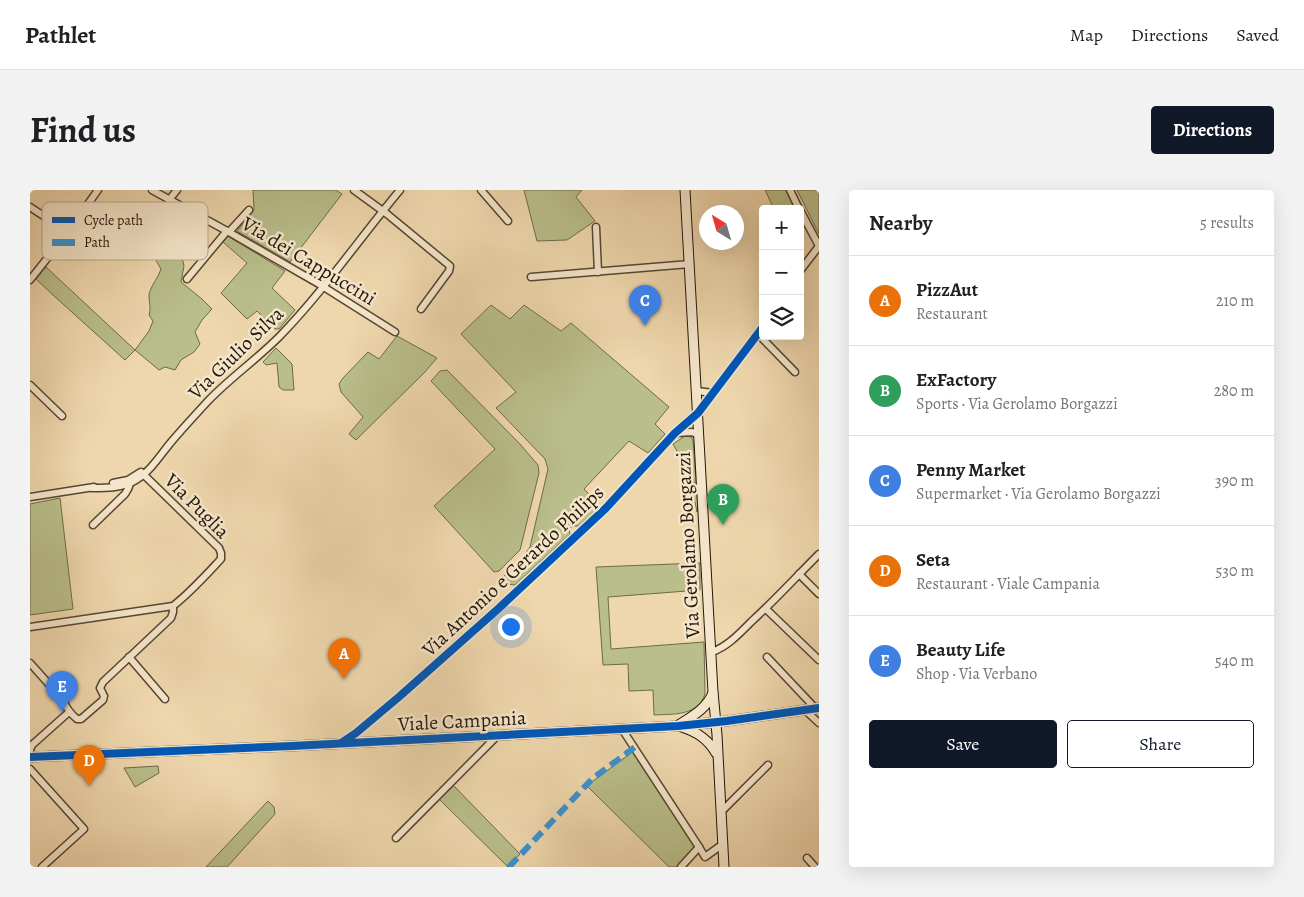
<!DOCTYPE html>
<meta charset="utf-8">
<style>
:root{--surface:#fff;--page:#f2f2f2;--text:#202124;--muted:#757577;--line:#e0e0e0;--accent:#111827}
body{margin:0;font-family:Alegreya,serif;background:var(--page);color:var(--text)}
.controls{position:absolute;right:15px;top:15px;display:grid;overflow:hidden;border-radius:5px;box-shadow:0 5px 20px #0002}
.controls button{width:45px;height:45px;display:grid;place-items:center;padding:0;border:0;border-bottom:1px solid var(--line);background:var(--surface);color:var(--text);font:25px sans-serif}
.compass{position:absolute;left:669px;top:15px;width:45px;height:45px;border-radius:50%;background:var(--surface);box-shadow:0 5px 20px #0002;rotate:323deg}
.you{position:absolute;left:480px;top:436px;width:18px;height:18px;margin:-12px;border:4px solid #fff;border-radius:50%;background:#1a73e8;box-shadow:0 0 0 8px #1a73e833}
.badge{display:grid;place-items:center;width:32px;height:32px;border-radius:50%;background:var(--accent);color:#fff;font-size:16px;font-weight:700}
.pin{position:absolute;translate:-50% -41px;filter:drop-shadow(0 1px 2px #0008)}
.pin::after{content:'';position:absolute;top:26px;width:18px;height:15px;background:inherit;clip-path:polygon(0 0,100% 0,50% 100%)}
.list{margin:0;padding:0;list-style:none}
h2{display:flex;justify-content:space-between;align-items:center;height:65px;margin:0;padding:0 20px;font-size:21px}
h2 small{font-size:16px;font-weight:400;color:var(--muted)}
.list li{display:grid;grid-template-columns:32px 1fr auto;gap:15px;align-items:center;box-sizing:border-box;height:90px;padding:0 20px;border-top:1px solid var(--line)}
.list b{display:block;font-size:19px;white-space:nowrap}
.list p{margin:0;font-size:16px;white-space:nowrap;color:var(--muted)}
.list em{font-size:16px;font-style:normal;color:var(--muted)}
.actions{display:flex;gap:10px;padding:15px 20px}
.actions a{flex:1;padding:11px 0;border:1px solid var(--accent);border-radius:5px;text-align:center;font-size:18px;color:var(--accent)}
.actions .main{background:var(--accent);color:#fff}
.icon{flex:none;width:28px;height:28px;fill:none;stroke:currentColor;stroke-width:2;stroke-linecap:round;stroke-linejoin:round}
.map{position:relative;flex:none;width:789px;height:677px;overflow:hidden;border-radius:5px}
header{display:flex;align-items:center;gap:30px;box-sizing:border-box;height:70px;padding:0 25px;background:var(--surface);border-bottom:1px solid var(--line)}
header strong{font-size:24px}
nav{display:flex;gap:28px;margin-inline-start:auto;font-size:18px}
.intro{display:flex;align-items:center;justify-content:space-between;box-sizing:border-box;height:120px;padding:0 30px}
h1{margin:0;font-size:35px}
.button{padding:12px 22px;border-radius:5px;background:var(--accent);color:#fff;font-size:18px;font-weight:700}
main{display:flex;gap:30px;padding:0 30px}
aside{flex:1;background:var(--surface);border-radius:5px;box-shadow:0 5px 20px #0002}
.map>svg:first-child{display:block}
.green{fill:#b9be8a;stroke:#6d6a49}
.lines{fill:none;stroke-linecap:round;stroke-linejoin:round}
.street-casing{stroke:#544631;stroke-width:9}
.secondary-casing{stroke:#211608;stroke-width:11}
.street{stroke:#f5e5ca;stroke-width:6}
.secondary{stroke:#f5e5ca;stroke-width:9}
.quiet{stroke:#3a93d1;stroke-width:6;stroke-dasharray:12 6;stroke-linecap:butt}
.cycleway-casing{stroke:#f5e5ca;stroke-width:11}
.cycleway{stroke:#0057b8;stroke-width:8}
.labels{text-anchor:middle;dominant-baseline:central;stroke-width:5;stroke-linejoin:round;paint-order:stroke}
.street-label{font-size:20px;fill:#211608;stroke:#f5e5ca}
.key{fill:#f5e5ca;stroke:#b5a790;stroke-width:1}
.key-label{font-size:14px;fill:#211608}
</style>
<header>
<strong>Pathlet</strong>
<nav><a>Map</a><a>Directions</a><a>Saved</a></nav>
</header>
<div class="intro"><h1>Find us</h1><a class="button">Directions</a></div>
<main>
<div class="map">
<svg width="789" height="677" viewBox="0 0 789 677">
<rect width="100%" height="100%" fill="#efd7ad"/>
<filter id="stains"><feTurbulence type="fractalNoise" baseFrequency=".004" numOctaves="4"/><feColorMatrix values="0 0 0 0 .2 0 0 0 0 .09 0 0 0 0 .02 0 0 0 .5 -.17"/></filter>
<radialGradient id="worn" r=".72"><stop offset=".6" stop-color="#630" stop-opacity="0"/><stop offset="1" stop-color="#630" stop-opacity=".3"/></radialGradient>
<g class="green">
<path d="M223 0H306L312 4 260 72 207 41 224 20Z"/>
<path d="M494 0H552L546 7 565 31 537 50 507 51Z"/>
<path d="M735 0H757L766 19H744Z"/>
<path d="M767 0H789V44Z"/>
<path d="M121 34 139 40 149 52 154 76 151 92 172 109 182 119 172 130 165 142 170 154 164 162 151 170 145 180 135 177 129 180 105 160 95 170 23 105 6 89 16 77 105 160 119 141 123 131 119 125C122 116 117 108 120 101 123 93 128 88 131 79L116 53 104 42 110 35Z"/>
<path d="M198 46 255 81 242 98 265 120 249 139H245L227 121 217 129 191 103 217 73 193 52Z"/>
<path d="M461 115 480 129 494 115 531 141 541 133 639 217 625 234 635 244 618 263 599 251 554 299 567 312 568 319 549 336H543L539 339 540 344 485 395 477 394 472 388 479 381 483 384 498 369 495 364 500 357 518 279 515 269 466 218 486 202 431 144Z"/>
<path d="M367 146 407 168 394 183 326 250 319 244 333 227 311 202 309 194 313 188 338 162 349 169Z"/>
<path d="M246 158 262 174 264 200H253L249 197 247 173 236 175 233 172Z"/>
<path d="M417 180 490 254 508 275 509 283 490 360 469 381 464 382 404 316 465 259 401 191 410 181Z"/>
<path d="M655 246 661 247 663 250 668 319 667 322 662 298 666 295 643 254Z"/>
<path d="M30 308 43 419 0 425V314Z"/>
<path d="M670 373V400L578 407 581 459 674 452 675 504C668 526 644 524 624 525L623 500 599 501 598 474 573 475 566 377Z"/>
<path d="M605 560 667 656 648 677H639L557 596 563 591Z"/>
<path d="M128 576 129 583 105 597 94 578Z"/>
<path d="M423 595 490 664 478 677 409 609Z"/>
<path d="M238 611 244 617 245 624 197 677H176Z"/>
</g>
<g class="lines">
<g class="street-casing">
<g id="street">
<path d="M122 0 197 41 289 94 365 142"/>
<path d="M324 0 357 24 420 76 419 81 391 119"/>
<path d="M451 0 478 31"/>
<path d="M760 0 769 19"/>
<path d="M139 10 147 0"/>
<path d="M0 17 38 42"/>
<path d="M770 20 789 56"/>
<path d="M566 37 568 82"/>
<path d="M199 42 219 20"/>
<path d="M770 81 789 56"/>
<path d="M501 87 660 74"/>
<path d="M157 89 197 41"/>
<path d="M0 90 38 42 68 0"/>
<path d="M728 144 765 182"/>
<path d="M0 195 32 226"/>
<path d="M667 201 683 203"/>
<path d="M647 243 662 242 669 245"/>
<path d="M83 293 98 290 109 283"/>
<path d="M62 298C76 298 94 298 106 290 121 281 131 264 142 251 154 237 166 224 178 211 200 188 226 170 249 147 293 102 329 49 370 0"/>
<path d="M0 307 64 297"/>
<path d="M63 335 95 304C98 299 101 296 98 291"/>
<path d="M769 384 789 404"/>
<path d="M736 419 789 470"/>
<path d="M0 437 143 416C161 402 176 385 191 369V363L189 358 111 282"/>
<path d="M682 462C698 456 709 444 721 432 745 410 766 387 789 364"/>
<path d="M99 467 135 509"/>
<path d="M737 467 786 519"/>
<path d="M0 473 34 511C36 519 41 524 47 529H51L73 510 74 506 70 498 73 492 141 428 143 422V416"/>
<path d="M775 520 789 533"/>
<path d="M592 539 669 657 651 677"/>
<path d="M312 552 326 543 370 506 468 419 576 318 645 243 668 223 733 137"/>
<path d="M0 560 2 555 39 522"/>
<path d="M0 579 54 639 12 677"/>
<path d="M691 622 738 575"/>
<path d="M366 648 468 545"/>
<path d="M669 657 675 667 693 654"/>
<path d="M777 668 785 677"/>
</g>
</g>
<g class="secondary-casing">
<g id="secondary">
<path d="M655 0 683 502 687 545 694 677"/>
<path d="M650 534C663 526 677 518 683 503"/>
<path d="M652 537C667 542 678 549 686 563"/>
<path d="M0 567 262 556 648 536 697 531 789 518"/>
</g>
</g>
<use href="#street" class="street"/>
<use href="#secondary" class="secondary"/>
<path class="quiet" d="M479 677 562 589 605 557"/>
<g class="cycleway-casing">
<g id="cycleway">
<path d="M311 553 326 543 370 506 468 419 576 318 645 243 668 223 733 137"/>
<path d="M0 567 262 556 648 536 697 531 789 518"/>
</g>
</g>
<use href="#cycleway" class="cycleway"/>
</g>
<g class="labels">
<g class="street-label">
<text transform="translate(279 71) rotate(31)">Via dei Cappuccini</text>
<text transform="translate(206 163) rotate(-44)">Via Giulio Silva</text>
<text transform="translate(167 316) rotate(45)">Via Puglia</text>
<text transform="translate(658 355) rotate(-93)">Via Gerolamo Borgazzi</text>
<text transform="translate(483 381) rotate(-43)">Via Antonio e Gerardo Philips</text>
<text transform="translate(432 531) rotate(-3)">Viale Campania</text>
</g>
</g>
<rect x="12" y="12" width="166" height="58" rx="8" class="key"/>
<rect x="22" y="27" width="23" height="6" fill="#0057b8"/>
<rect x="22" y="49" width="23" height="7" fill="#3a93d1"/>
<g class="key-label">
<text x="54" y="35">Cycle path</text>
<text x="54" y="57">Path</text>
</g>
<rect width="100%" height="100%" filter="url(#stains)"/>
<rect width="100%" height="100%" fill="url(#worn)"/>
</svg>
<div class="controls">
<button>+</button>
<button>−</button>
<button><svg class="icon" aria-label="layers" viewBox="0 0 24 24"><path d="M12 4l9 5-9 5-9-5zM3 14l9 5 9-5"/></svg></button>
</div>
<svg class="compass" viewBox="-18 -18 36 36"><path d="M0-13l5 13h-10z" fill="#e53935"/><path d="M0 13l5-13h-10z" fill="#757577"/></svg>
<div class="you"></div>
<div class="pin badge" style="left:314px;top:489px;background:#e8710a">A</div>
<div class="pin badge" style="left:693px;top:335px;background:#2e9e5b">B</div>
<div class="pin badge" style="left:615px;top:136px;background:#3f7fe0">C</div>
<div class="pin badge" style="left:59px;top:596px;background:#e8710a">D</div>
<div class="pin badge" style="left:32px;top:522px;background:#3f7fe0">E</div>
</div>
<aside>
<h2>Nearby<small>5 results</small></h2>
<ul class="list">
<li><span class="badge" style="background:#e8710a">A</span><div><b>PizzAut</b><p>Restaurant</p></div><em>210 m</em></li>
<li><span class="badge" style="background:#2e9e5b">B</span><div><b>ExFactory</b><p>Sports · Via Gerolamo Borgazzi</p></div><em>280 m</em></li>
<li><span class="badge" style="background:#3f7fe0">C</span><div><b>Penny Market</b><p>Supermarket · Via Gerolamo Borgazzi</p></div><em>390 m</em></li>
<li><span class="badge" style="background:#e8710a">D</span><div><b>Seta</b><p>Restaurant · Viale Campania</p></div><em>530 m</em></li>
<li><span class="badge" style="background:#3f7fe0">E</span><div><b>Beauty Life</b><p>Shop · Via Verbano</p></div><em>540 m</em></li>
</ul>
<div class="actions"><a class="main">Save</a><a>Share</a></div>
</aside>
</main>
